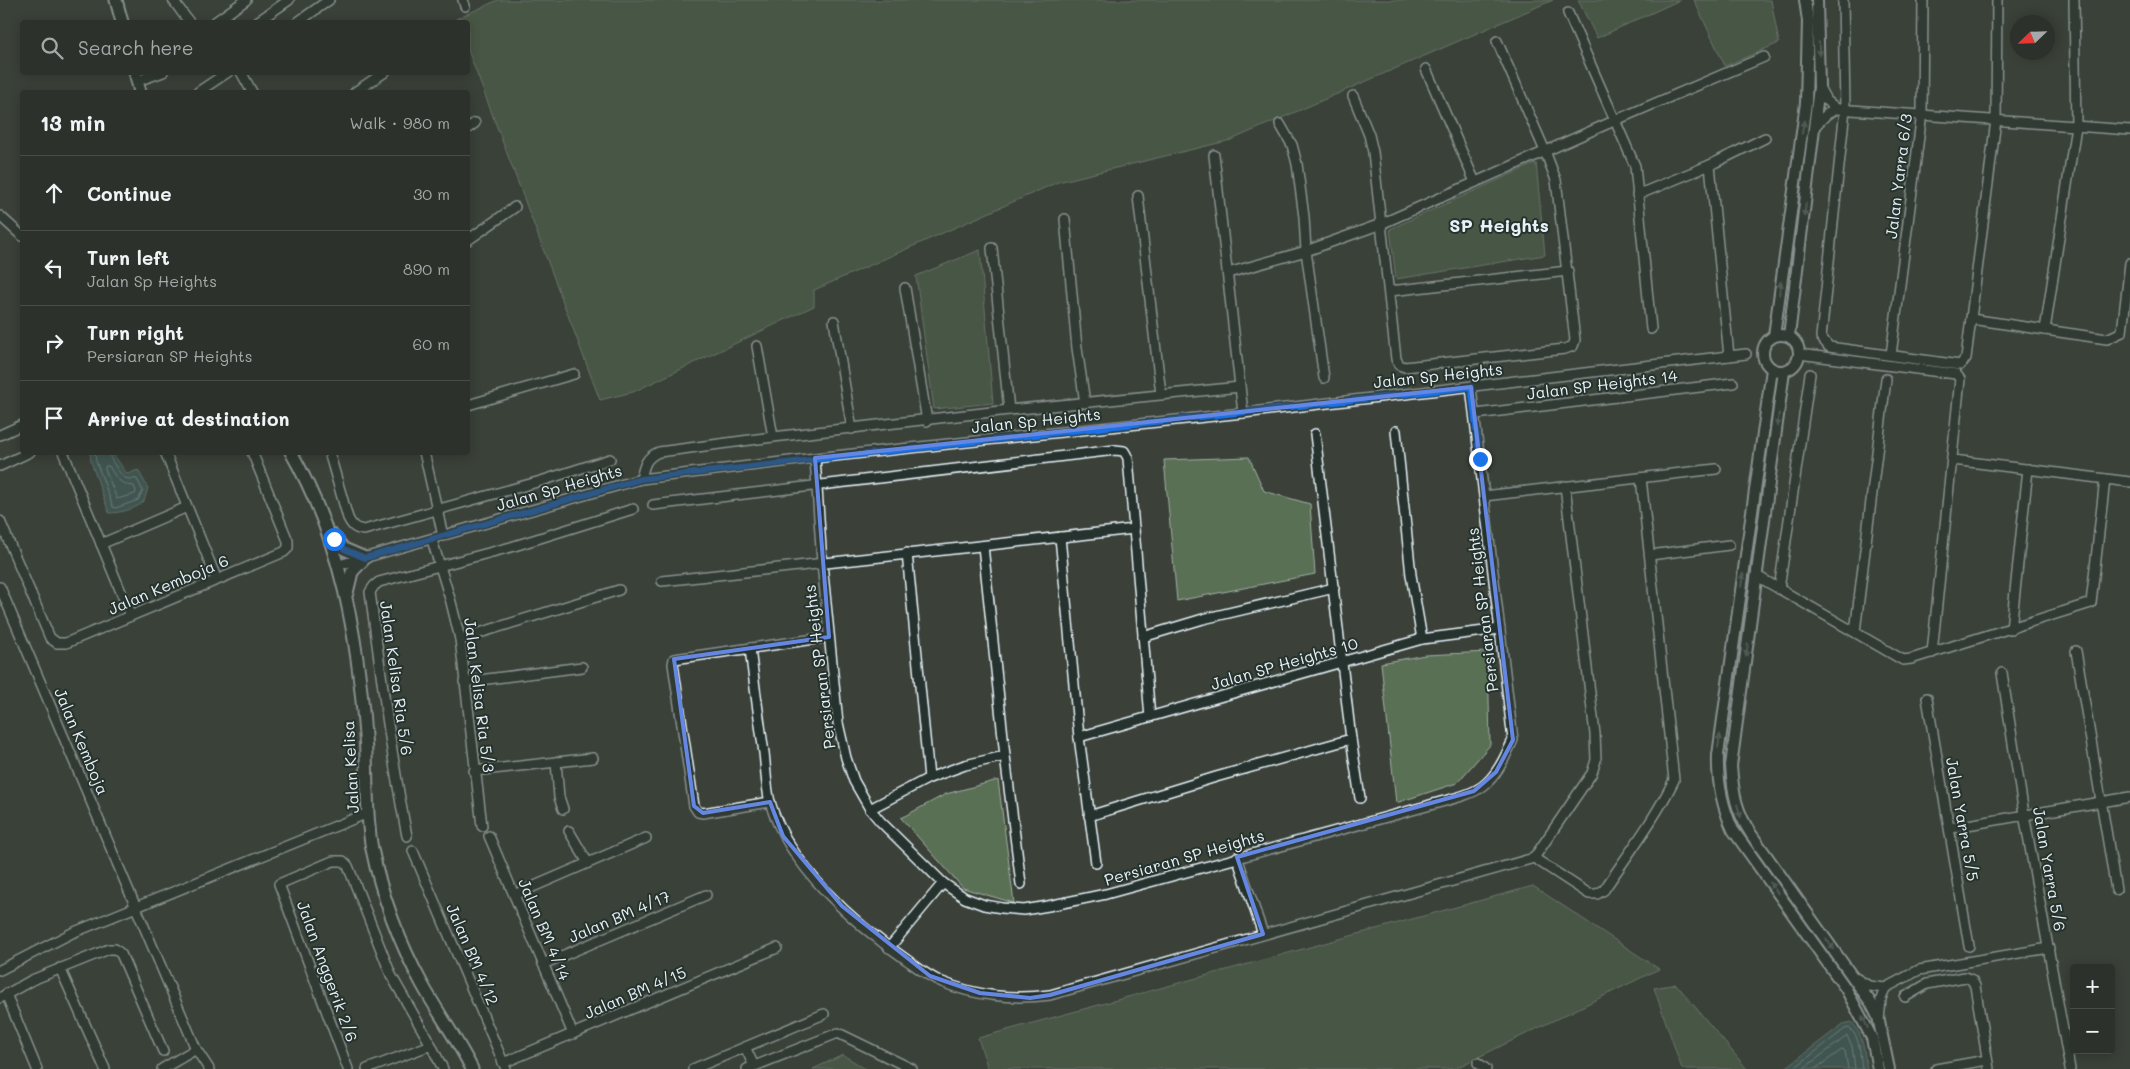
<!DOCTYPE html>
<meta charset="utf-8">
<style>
:root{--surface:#2c312b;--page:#343933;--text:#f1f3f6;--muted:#a6a9a9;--line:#484c47}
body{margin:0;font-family:Mali,sans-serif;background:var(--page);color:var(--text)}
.controls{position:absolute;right:15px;bottom:15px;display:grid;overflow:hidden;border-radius:5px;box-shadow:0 2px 12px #0003}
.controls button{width:45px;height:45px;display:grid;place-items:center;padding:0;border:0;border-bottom:1px solid var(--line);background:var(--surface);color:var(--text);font:25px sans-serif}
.compass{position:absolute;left:2010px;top:15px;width:45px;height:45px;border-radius:50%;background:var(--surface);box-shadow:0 2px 12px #0003;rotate:247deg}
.stop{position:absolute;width:15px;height:15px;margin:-11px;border:4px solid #1a73e8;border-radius:50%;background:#fff}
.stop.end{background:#1a73e8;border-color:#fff;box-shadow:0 1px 5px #0008}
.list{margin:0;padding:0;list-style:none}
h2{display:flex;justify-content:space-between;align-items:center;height:65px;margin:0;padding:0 20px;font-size:21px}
h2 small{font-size:16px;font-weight:400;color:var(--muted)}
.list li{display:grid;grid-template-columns:32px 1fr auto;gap:15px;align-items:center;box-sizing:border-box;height:75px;padding:0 20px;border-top:1px solid var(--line)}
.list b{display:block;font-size:19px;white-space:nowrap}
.list p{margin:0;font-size:16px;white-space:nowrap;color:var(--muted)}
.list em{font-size:16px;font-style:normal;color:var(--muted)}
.icon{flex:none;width:28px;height:28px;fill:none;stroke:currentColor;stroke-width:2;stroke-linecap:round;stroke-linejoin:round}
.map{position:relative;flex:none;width:2130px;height:1069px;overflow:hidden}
.search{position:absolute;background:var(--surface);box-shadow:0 2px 12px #0003;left:20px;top:20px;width:450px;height:55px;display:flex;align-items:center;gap:12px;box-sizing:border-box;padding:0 18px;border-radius:5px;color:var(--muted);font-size:19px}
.panel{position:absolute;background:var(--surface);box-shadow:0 2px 12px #0003;left:20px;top:90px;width:450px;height:365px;border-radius:5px}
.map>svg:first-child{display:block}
.green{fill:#5a7055;stroke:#a1b0a6}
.water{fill:#496e6e;stroke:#89a2a5}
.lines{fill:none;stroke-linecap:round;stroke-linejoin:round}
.shore{stroke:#a8bdc1;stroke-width:1}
.minor-casing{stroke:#e8f1f8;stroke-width:12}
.tertiary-casing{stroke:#e8f1f8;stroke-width:14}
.secondary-casing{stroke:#e8f1f8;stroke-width:15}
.minor{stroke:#26332d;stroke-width:9}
.tertiary{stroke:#26332d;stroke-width:10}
.secondary{stroke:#26332d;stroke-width:11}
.oneway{fill:#6a7674}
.route{stroke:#1a73e8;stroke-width:6}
.marked{fill:none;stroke:#6487e3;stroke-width:4;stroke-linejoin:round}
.labels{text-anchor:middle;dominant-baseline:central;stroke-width:4;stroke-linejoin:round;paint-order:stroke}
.street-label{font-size:16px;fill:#e8f1f8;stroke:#26332d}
.neighbourhood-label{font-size:18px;font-weight:bold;fill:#e8f1f8;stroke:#26332d}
</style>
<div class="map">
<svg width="2130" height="1069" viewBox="0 0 2130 1069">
<rect width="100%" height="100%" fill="#3b4139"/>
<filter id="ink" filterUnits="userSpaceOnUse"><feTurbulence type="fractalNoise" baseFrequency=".02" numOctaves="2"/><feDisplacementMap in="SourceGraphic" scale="10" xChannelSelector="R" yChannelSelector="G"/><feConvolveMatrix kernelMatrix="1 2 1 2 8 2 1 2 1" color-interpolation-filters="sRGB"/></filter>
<g filter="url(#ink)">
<g class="green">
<path d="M498 0H1553L1231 140 1058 182 814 290V306L633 392 600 400 468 50V22H457L456 19Z"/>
<path d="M1578 0H1680L1597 38Z"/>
<path d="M1694 0H1771L1779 43 1725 66Z"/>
<path d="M1536 163 1545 255 1396 279 1390 229Z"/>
<path d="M980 250 993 403 934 409 916 276Z"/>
<path d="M1249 457 1264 491 1310 504 1315 574 1177 601 1164 460Z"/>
<path d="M1488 652 1490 745 1457 783 1396 803 1381 663 1425 655Z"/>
<path d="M998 780 1014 903 963 888 901 818 946 794Z"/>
<path d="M1533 886 1659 969 1454 1069H988L978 1038Z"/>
<path d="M1676 984 1747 1069H1682L1654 988Z"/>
<path d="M843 1055 866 1069H813Z"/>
</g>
<g class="water">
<path d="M90 453H111C119 459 121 468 128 474L138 470 148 488 144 501C137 509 120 513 109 513L91 462Z"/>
<path d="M1852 1022C1864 1036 1864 1052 1867 1069H1784L1843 1024Z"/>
</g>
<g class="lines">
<g class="shore">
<path d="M95 452 96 461 113 507 116 508 138 500 143 491 137 479C133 478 129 480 125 478 120 475 109 457 108 452"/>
<path d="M106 466H109C116 478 120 485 134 486L136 491 135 494 117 499 105 469Z"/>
<path d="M1793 1069 1845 1029 1849 1028C1861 1037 1860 1056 1862 1069"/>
<path d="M1803 1069 1847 1036 1852 1046 1855 1069"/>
<path d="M1815 1069 1843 1049 1845 1051 1848 1069"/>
</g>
<g class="minor-casing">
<g id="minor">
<path d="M173 0 189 22"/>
<path d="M463 0 465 6"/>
<path d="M1843 0 1845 109 1821 337 1829 347 1960 365 1966 358 1996 120 1997 0"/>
<path d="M1568 13 1635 166 1651 329"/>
<path d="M215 22 246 0"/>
<path d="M257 22 289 0"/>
<path d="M298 22 329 0"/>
<path d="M1426 69 1475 182"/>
<path d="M241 72 252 92"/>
<path d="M137 81 163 72"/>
<path d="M198 92 228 72"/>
<path d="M355 92 385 72"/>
<path d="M1353 96 1369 135 1373 152 1396 359 1399 365 1405 367 1565 349 1573 346 1575 340 1556 180 1545 151 1497 41"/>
<path d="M1837 109 2130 130"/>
<path d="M1280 124 1292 145 1297 164 1304 217 1306 251 1324 378"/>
<path d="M1816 125 1827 114 1837 109 1826 100 1819 87"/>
<path d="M468 128 475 123"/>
<path d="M1214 155 1243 413"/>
<path d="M1710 165 1729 356"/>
<path d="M1637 195 1710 165 1765 138"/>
<path d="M1138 196 1161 394"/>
<path d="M0 216 22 236"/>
<path d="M1065 219 1077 348 1085 403"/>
<path d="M468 240 515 207"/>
<path d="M992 248 1009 410"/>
<path d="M1228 273 1306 251 1381 224 1616 120 1764 57"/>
<path d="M905 288 927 421"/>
<path d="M1390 291 1568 271"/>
<path d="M1971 319 2107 339 2122 332 2130 263"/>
<path d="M834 321 852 429"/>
<path d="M2045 330 2076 126 2074 0"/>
<path d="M757 346 773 437"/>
<path d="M1799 354 1956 374 1960 379 1932 653"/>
<path d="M1891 355 1922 113 1923 0"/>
<path d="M468 405 574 374"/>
<path d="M1476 414 1733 383"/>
<path d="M1396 431 1411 575 1422 639"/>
<path d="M1315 434 1351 739 1360 798"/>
<path d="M0 435 22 425"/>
<path d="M63 452 131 616"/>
<path d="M165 452 217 580"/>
<path d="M329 452 348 518C352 526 355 529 364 530L541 481 610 459"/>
<path d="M424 452 443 536"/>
<path d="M815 458 822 563 838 723 846 758 854 781 870 809 880 821 943 883 965 898 984 905 1002 908 1024 910 1048 906 1106 894 1427 806C1445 800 1468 797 1483 786 1497 776 1506 755 1513 740L1471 387"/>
<path d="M1953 460 2130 482"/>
<path d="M0 466 30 452"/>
<path d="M641 479C644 465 646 457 659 452L773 437 1009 410 1240 387"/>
<path d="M1484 496 1716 469"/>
<path d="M653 505 1115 450 1124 451 1128 458 1150 717"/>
<path d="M0 521 50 638 57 643H66L284 552 288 548V541L252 452"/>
<path d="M1060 537 1079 737 1096 863"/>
<path d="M432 540 451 602 460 639 482 826"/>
<path d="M101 544 187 507"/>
<path d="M983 546 1005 756 1021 884"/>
<path d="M907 553 929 778"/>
<path d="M1650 555 1729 545"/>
<path d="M339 565 641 479 815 458 1243 413 1746 354"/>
<path d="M1757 576 1903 660 1911 659 2091 603 2105 479"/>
<path d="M662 581 1134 529"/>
<path d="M0 587 196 1049 209 1069"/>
<path d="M1779 589 1810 374"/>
<path d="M2011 629 2028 469"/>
<path d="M1855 632 1886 379"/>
<path d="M1143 637 1203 619 1334 588"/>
<path d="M460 639 619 590"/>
<path d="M750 648C754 683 759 718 764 753 766 769 766 787 770 802 788 865 854 924 907 960 918 968 929 977 942 982 975 996 1014 1000 1050 995L1534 858 1592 773 1596 760 1595 734 1565 486"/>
<path d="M2076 651 2116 890"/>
<path d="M2002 673 2024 814 2070 1069"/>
<path d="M464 682 582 667"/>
<path d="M1927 698 1969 946"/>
<path d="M1079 737 1422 639 1500 629"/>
<path d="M556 762 559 797 563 809"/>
<path d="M474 771 593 758"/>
<path d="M770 802 703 813 698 812 694 806 673 664 674 659 829 637"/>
<path d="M870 809 929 778 965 765 1005 756"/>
<path d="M1089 816 1216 777 1351 739"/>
<path d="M1950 828 2130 797"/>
<path d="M569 831 588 863"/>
<path d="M407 836C391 755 381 674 370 592L374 586 379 582 511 547 633 509"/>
<path d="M489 836 573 1034"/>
<path d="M413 851 506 1069"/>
<path d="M1237 857 1263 934"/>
<path d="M1534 858 1589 894H1597L1604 890C1628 854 1655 819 1674 780L1641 478"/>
<path d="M514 895 646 838"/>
<path d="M889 948 943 883"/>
<path d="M543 964 706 895"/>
<path d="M60 968 105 1069"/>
<path d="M0 970 72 933 368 813"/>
<path d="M1854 977 1869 986 1885 988 1919 970 2049 948"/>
<path d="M6 994 37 1069"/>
<path d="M1905 997 1927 984 1965 977 1972 980 1975 986 1989 1069"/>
<path d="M0 998 32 980 109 949H115L121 954 163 1051"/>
<path d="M1879 1020 1881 999 1885 988"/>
<path d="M745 1047 754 1066"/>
<path d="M503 1063 777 948"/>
<path d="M1478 1063 1486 1069"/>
<path d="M162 1069 196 1049"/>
<path d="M348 1069 279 884 333 861H343L348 866 391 975 431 1045 443 1069"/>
<path d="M367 1069 431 1045"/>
<path d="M693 1069 824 1014"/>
<path d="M747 1069 838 1033 912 1069"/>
<path d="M1936 1069 1987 1060"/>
</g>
</g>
<g class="tertiary-casing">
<g id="tertiary">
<circle cx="1781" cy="353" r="18"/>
<path d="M1774 336 1806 103 1808 21 1805 0"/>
<path d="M1789 336 1819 87 1817 0"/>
<path d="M1772 369 1718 755C1717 782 1722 806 1733 830L1846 989 1872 1038 1878 1069"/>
<path d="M1784 371 1731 766C1733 793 1736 811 1751 834L1871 1003 1878 1017 1889 1069"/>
</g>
</g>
<g class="secondary-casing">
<g id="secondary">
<path d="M116 0 122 22"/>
<path d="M135 72 140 92"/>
<path d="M291 452C341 540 358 637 365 736 368 773 365 813 372 849 381 894 400 944 422 984 438 1013 457 1039 472 1069"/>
<path d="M331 534 344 549 365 558"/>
<path d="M347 593 352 572 365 558"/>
</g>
</g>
<use href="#minor" class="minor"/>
<use href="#tertiary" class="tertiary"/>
<use href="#secondary" class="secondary"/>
</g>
<defs><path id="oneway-solid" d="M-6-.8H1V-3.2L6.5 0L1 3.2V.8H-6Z" transform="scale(1.25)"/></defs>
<g class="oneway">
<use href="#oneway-solid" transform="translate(1819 49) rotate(89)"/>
<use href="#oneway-solid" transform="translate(1803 127) rotate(-81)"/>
<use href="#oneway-solid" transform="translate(1805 210) rotate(97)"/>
<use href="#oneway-solid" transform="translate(1780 288) rotate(-83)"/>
<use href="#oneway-solid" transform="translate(1778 420) rotate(98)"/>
<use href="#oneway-solid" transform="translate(1742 580) rotate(-82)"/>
<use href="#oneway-solid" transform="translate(1747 650) rotate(98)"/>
<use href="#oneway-solid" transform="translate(1719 741) rotate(-82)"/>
<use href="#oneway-solid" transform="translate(1739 811) rotate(74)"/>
<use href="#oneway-solid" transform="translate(1774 888) rotate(-125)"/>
<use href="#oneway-solid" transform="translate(1830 944) rotate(54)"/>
<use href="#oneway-solid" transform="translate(1865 1022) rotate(-115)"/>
</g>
</g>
<g class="lines" filter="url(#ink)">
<path class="route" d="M334 539 344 549 365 558 641 479 1471 387 1480 459"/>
</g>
<path d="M0 0H2130V1069H0ZM1471 387 1513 740 1496 772 1474 791 1237 857 1263 934 1050 995 1030 998 980 993 930 976 842 906 783 836 770 802 703 813 694 806 674 659 829 637 815 458Z" fill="#3b4139" fill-opacity=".55" fill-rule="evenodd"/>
<path class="marked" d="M1471 387 1513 740 1496 772 1474 791 1237 857 1263 934 1050 995 1030 998 980 993 930 976 842 906 783 836 770 802 703 813 694 806 674 659 829 637 815 458Z"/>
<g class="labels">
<g class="street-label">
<text transform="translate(1898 176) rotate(-83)">Jalan Yarra 6/3</text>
<text transform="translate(1438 375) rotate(-6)">Jalan Sp Heights</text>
<text transform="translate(1602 384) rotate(-7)">Jalan SP Heights 14</text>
<text transform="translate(1036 420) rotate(-6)">Jalan Sp Heights</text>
<text transform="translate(559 487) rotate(-16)">Jalan Sp Heights</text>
<text transform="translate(168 584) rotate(-23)">Jalan Kemboja 6</text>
<text transform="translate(1482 610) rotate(-97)">Persiaran SP Heights</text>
<text transform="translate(1284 663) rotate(-16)">Jalan SP Heights 10</text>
<text transform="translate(819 667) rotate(-97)">Persiaran SP Heights</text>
<text transform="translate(397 678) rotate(82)">Jalan Kelisa Ria 5/6</text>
<text transform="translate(480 695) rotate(83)">Jalan Kelisa Ria 5/3</text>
<text transform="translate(82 741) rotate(67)">Jalan Kemboja</text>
<text transform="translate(350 767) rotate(-93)">Jalan Kelisa</text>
<text transform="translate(1963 819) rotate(80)">Jalan Yarra 5/5</text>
<text transform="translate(1184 857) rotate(-16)">Persiaran SP Heights</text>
<text transform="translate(2050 869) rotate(80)">Jalan Yarra 5/6</text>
<text transform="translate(619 916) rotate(-23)">Jalan BM 4/17</text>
<text transform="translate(545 929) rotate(67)">Jalan BM 4/14</text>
<text transform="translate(473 954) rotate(67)">Jalan BM 4/12</text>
<text transform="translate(328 971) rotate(70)">Jalan Anggerik 2/6</text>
<text transform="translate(635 992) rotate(-23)">Jalan BM 4/15</text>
</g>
<g class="neighbourhood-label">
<text x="1499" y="225">SP Heights</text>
</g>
</g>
</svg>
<div class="controls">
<button>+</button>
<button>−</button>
</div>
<svg class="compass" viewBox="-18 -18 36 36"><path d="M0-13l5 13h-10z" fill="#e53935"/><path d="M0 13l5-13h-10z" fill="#a6a9a9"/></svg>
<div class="stop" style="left:334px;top:539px"></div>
<div class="stop end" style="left:1480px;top:459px"></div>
<div class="search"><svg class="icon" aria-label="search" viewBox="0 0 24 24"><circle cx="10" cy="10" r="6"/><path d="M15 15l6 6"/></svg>Search here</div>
<section class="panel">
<h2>13 min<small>Walk · 980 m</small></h2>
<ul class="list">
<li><svg class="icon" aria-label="ahead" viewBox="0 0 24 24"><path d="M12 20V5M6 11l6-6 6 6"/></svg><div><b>Continue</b></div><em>30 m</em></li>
<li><svg class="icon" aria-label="left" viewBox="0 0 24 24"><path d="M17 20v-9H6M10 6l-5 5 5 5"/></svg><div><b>Turn left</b><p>Jalan Sp Heights</p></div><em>890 m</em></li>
<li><svg class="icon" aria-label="right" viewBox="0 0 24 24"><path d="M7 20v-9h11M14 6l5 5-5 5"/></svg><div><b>Turn right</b><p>Persiaran SP Heights</p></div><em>60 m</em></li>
<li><svg class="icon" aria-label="arrive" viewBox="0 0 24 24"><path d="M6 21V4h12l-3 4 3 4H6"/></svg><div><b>Arrive at destination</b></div></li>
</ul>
</section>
</div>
